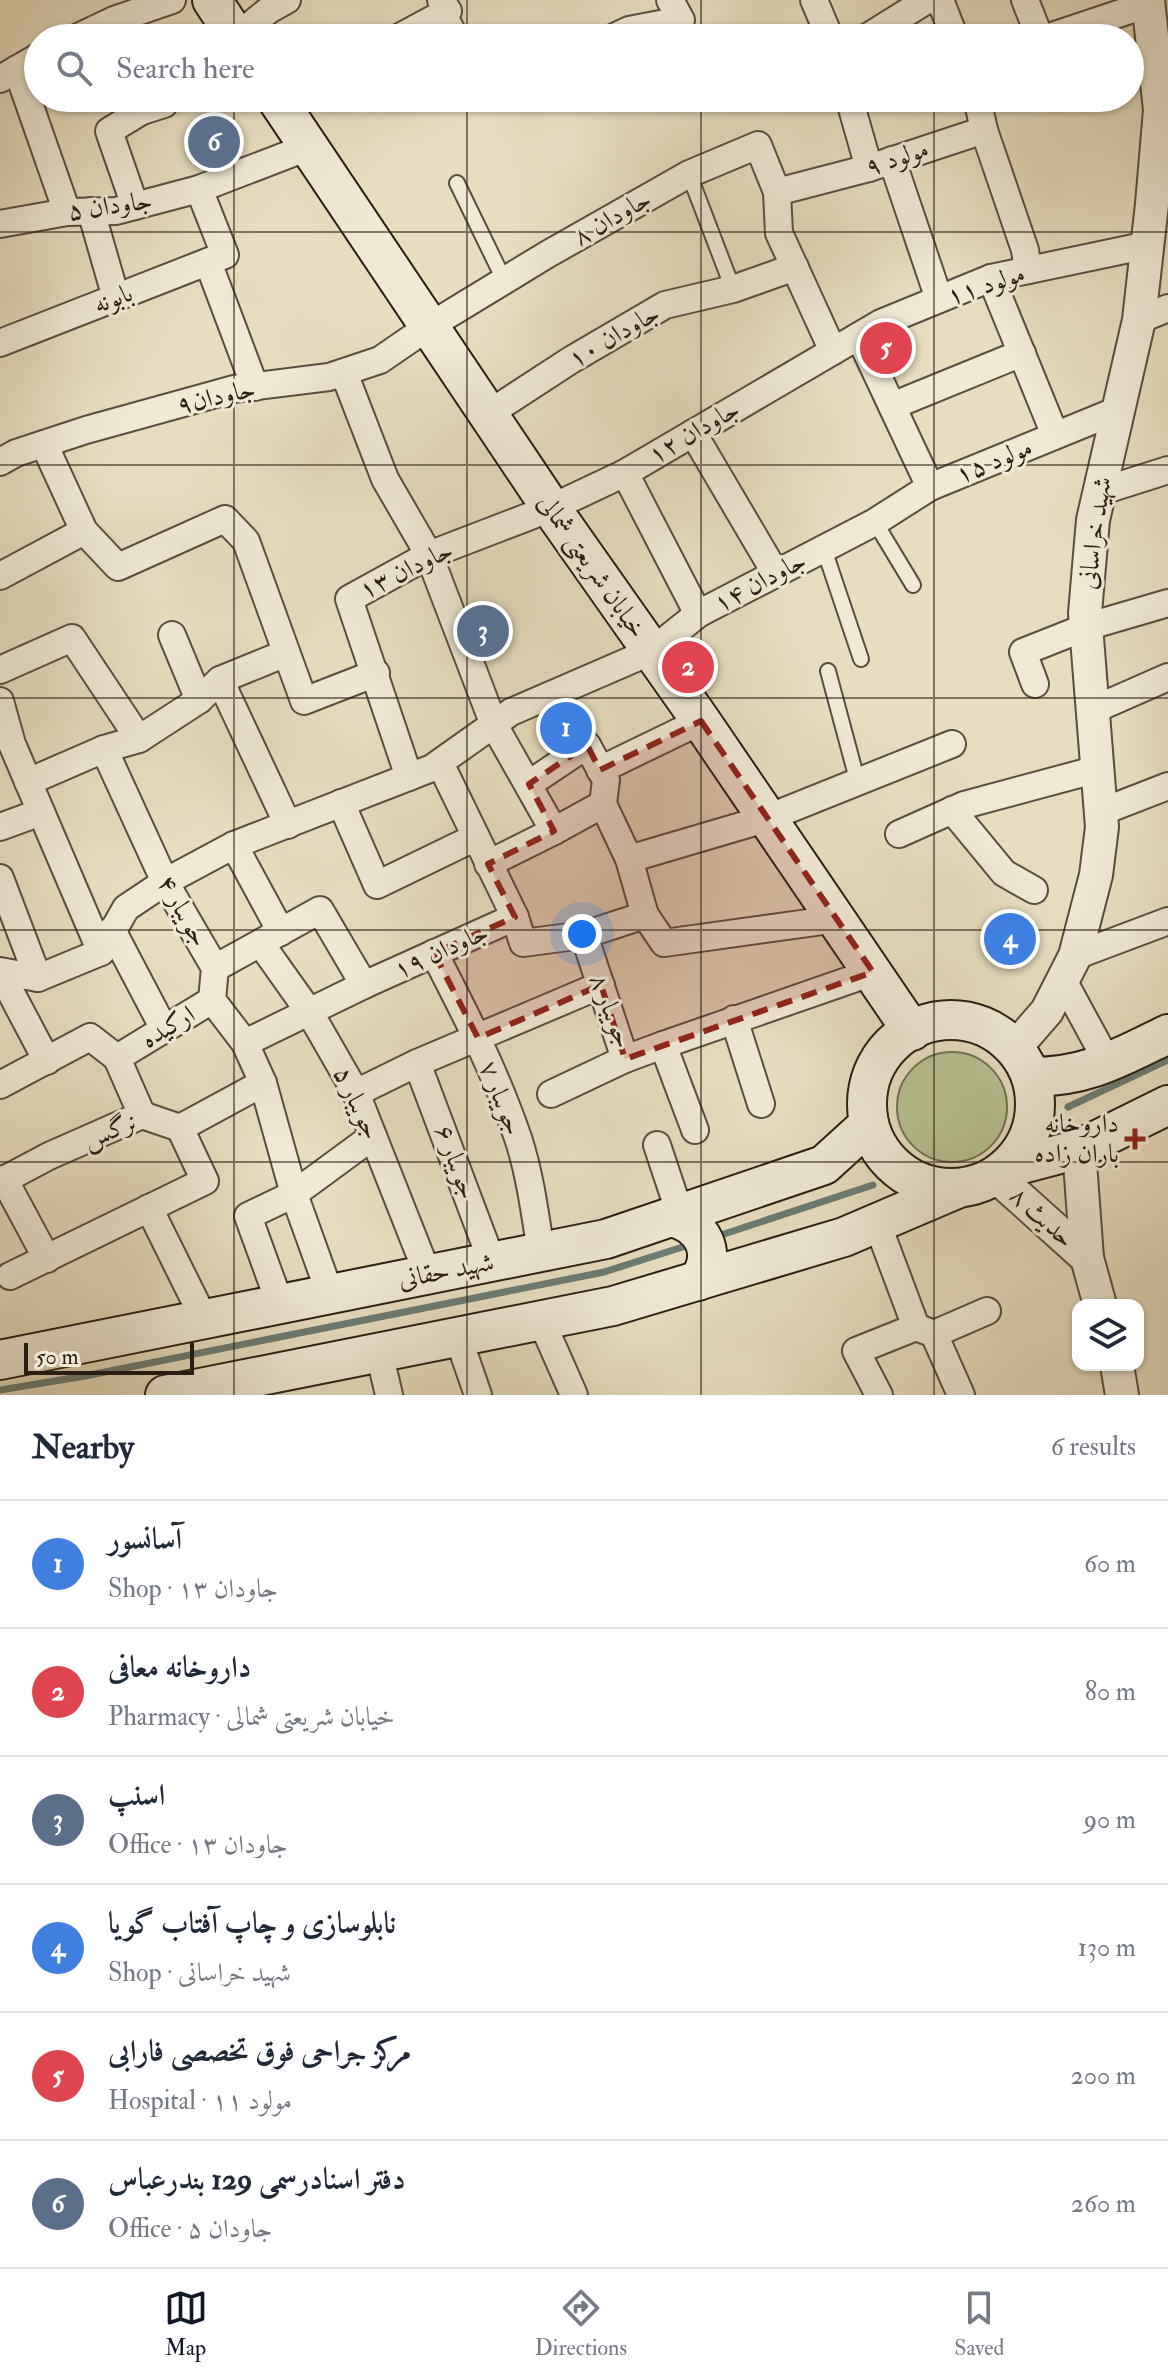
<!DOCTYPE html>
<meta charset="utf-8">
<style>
:root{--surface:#fff;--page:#f6f6f7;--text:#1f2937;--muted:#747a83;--line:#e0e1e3;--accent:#111827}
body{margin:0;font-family:"IM FELL Double Pica",Amiri,serif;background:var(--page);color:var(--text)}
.controls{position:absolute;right:24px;bottom:24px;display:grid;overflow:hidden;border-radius:16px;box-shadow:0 2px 6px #0004}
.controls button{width:72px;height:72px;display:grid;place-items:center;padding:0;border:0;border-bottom:2px solid var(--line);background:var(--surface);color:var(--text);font:40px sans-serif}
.scale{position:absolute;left:24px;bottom:20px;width:170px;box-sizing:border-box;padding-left:8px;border:4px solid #2a1e13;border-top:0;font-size:22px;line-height:28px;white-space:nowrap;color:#2a1e13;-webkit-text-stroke:6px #f0ead5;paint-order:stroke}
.you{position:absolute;left:582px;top:934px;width:28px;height:28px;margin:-20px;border:6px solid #fff;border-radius:50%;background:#1a73e8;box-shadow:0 0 0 12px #1a73e833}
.badge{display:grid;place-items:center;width:52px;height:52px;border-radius:50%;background:var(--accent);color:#fff;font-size:26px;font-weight:700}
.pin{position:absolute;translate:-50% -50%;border:4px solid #fff;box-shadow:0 2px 8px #0006}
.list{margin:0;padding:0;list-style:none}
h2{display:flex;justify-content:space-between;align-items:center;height:104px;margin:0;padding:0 32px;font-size:34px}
h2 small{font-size:26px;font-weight:400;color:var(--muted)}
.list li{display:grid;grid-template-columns:52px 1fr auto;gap:24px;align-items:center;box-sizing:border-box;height:128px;padding:0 32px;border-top:2px solid var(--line)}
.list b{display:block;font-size:30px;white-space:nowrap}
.list p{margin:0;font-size:26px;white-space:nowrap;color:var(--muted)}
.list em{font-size:26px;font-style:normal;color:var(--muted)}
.icon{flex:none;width:44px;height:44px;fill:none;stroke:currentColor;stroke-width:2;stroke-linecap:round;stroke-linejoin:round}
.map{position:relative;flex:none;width:1168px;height:1395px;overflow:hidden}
.search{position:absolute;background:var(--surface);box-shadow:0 2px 6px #0004;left:24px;right:24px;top:24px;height:88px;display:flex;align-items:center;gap:20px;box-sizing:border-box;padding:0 28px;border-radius:44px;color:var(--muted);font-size:30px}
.sheet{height:872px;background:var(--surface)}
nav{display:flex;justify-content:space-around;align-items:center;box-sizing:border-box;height:112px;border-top:2px solid var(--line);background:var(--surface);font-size:22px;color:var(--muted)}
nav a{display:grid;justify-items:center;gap:4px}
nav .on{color:var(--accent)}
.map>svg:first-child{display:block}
.green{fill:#b7c191;stroke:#707052;stroke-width:2}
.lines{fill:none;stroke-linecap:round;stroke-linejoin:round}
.stream{stroke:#6b7d74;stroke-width:7}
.service-casing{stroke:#5a4e3e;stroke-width:18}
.minor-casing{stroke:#5a4e3e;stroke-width:30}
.tertiary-casing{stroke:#5a4e3e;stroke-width:36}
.secondary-casing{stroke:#2a1e13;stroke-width:42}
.service{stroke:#f0ead5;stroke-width:14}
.minor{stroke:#f0ead5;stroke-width:26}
.tertiary{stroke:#f0ead5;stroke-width:32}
.secondary{stroke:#f0ead5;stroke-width:38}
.marked{fill:#8f2418;fill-opacity:0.2;stroke:#8f2418;stroke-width:6;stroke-dasharray:16 10;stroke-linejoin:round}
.grid{fill:none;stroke:#2a1e13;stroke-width:2;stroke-opacity:0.55}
.poi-dot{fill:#8f2418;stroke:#f0ead5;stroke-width:3}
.labels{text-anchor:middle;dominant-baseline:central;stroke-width:6;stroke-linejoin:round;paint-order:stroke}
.street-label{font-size:26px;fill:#2a1e13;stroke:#f0ead5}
.poi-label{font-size:26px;fill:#2a1e13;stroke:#f0ead5;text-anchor:end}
</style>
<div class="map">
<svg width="1168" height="1395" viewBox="0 0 1168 1395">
<rect width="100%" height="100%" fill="#e8debf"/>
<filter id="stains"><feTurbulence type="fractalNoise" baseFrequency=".0025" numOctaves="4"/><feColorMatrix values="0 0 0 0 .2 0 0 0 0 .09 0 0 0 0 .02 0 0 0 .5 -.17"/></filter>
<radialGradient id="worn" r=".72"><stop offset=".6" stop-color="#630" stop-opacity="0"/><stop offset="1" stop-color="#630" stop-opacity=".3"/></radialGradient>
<circle class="green" cx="952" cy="1107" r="55"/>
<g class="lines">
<g class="stream">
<path d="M1068 1107 1168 1060"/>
<path d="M715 1237 873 1185"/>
<path d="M0 1390 85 1376 604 1272 692 1244"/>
</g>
<g class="service-casing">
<g id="service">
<path d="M448 11 462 38"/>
<path d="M689 174 733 289"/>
<path d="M457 183 504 280"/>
<path d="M875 522 913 585"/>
<path d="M824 549 861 659"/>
<path d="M828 671 858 783"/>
</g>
</g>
<g class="minor-casing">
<g id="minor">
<path d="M814 0 830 38"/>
<path d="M940 0 955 38"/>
<path d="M1025 0 1040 38"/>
<path d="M236 37 269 10 287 0"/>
<path d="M76 38 114 20 172 0"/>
<path d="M398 38 448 11 441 0"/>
<path d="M612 38 629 30 681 20 670 0"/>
<path d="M866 38 927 0"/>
<path d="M1046 38 1148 4"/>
<path d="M17 69 67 212"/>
<path d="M0 79 38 57"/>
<path d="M849 98 869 168"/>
<path d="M984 130 1025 250 1028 270"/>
<path d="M892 160 939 299"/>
<path d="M777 192 869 168 984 130 977 98"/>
<path d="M135 206 109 131 142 111 164 104"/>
<path d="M91 211 116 298"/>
<path d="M0 224 67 212 116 211 199 189 308 147"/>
<path d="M208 262 255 387"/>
<path d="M991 278 1055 435"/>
<path d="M1139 320 1168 308"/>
<path d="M859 336 930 487"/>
<path d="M0 343 225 255 199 189"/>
<path d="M344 373 385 479 429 555 494 725 554 831 603 804 629 859"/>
<path d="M892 406 1022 353"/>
<path d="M488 414 571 360 665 305 733 289 795 267"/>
<path d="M693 433 776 574"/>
<path d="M44 444 84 531 118 567 225 519 246 541 304 701 376 673"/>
<path d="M0 462 16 453 86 430 234 389 329 377 380 360 428 327 548 254 689 174 758 145 777 192 779 233 833 351"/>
<path d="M625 473 698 614"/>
<path d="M1099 492 1168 470"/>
<path d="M0 576 84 531"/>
<path d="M172 635 199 700"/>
<path d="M0 670 72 638 139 739 104 749 165 882 215 968 212 1000 245 1043 263 1083 294 1194 330 1294"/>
<path d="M220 680 288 825"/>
<path d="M1035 684 1023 652 1086 627 1168 603"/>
<path d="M0 701 12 744 101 952"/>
<path d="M1093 710 1168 677"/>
<path d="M139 739 199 700 220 680 286 653"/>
<path d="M440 763 515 917"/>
<path d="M600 770 701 721"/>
<path d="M409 777 349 599 429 555 551 508 625 473 881 323 991 278 1148 245"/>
<path d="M28 782 104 749"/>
<path d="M529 784 587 745 606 780 603 804"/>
<path d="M341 803 377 885 476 837"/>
<path d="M952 810 1004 873 1034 890"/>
<path d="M1101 812 1168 786"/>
<path d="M0 827 41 812"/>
<path d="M899 834 964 805 1098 769"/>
<path d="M234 845 281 932"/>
<path d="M488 864 554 831"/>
<path d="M0 878 38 978"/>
<path d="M645 915 664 943 837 919"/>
<path d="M112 930 164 1029"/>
<path d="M584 935 625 1059 663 1045 695 1130"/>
<path d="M261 944 310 1013 356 1093 428 1275"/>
<path d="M434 953C465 1013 496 1073 518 1138 530 1174 535 1214 541 1252"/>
<path d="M1075 956 1168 921"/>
<path d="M215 968 320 910 364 985"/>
<path d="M0 971 38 978 101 952 126 908 165 882 234 845 432 768 511 712 652 651 698 614 875 522 930 487 1118 410"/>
<path d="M0 972 47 1061"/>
<path d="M1064 982 1108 1063"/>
<path d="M734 1019 761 1104"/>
<path d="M245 1043 364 985 515 917 523 943 584 935 645 915 629 859 765 819 952 744"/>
<path d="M663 1045 873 972"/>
<path d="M117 1058 142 1115"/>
<path d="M417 1063 492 1262"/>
<path d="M0 1085 90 1037 117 1058 212 1000"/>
<path d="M356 1093 417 1063 601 985"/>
<path d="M551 1094 625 1059"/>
<path d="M657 1145 680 1214"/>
<path d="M4 1179 47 1259"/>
<path d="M0 1182 49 1156 142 1115 180 1128 263 1083"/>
<path d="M149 1208 204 1319"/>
<path d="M877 1223 916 1327 934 1334 961 1395"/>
<path d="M10 1276 205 1181 180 1128"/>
<path d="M280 1304 248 1216 294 1194 373 1136"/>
<path d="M541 1320 574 1395"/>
<path d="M934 1334 987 1311"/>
<path d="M458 1337 478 1395"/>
<path d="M379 1352 389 1395"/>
<path d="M879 1395 856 1351 916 1327"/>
</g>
</g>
<g class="tertiary-casing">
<g id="tertiary">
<path d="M1014 1049 1047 1011 1075 956 1096 875 1102 827 1085 613 1093 520 1139 320 1152 204 1160 110 1148 0"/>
<path d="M1079 1149 1087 1258 1100 1305"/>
<path d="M997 1177 1087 1258"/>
<path d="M1117 1365 1122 1395"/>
</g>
</g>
<g class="secondary-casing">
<g id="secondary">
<path d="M212 0 237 38"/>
<path d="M276 98 551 508 701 721 912 1031"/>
<circle cx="951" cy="1104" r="84"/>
<path d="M1031 1077C1087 1077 1119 1058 1168 1034"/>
<path d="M1007 1168 1079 1149 1168 1105"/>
<path d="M672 1217C703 1225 718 1253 698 1281"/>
<path d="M0 1360 606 1239 824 1165 869 1124"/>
<path d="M165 1395 613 1306 844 1237 959 1188"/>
</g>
</g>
<use href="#service" class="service"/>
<use href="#minor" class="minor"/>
<use href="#tertiary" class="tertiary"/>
<use href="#secondary" class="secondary"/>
</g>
<path class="marked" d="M701 721 873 972 625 1059 601 985 478 1038 434 953 515 917 488 864 554 831 529 784 587 745 600 770Z"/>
<path class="grid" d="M234 0V38M467 0V38M701 0V38M934 0V38M234 98V1395M467 98V1395M701 98V1395M934 98V1395M0 232H1168M0 465H1168M0 698H1168M0 930H1168M0 1162H1168"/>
<path class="poi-dot" d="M1131 1127h8v8h8v8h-8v8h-8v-8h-8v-8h8z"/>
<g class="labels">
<g class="street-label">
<text transform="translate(897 158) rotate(-18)">مولود ۹</text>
<text transform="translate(110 206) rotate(-8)">جاودان ۵</text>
<text transform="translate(612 218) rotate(-30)">جاودان ۸</text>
<text transform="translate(986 285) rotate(-18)">مولود ۱۱</text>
<text transform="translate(113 299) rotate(-21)">بابونه</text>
<text transform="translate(614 336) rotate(-30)">جاودان ۱۰</text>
<text transform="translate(216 397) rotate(-13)">جاودان۹</text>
<text transform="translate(694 432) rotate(-30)">جاودان ۱۲</text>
<text transform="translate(994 461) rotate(-22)">مولود ۱۵</text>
<text transform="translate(1095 533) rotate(-82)">شهید خراسانی</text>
<text transform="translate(592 566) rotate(55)">خیابان شریعتی شمالی</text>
<text transform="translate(406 570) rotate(-26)">جاودان ۱۳</text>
<text transform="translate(760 582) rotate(-28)">جاودان ۱۴</text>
<text transform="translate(183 911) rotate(61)">جویبار ۴</text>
<text transform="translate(441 951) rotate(-24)">جاودان ۱۹</text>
<text transform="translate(611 1011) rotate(69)">جویبار ۸</text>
<text transform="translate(168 1027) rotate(-31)">ارکیده</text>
<text transform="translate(501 1098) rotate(69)">جویبار ۷</text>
<text transform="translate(357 1103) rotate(65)">جویبار ۵</text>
<text transform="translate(110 1131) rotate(-21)">نرگس</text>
<text transform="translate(456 1162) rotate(70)">جویبار ۶</text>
<text transform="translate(1042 1217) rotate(42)">حدیث ۸</text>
<text transform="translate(446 1271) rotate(-11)">شهید حقانی</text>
</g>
<g class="poi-label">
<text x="1119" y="1124">داروخانه<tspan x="1119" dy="30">باران زاده</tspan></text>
</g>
</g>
<rect width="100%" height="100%" filter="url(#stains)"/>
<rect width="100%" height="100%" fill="url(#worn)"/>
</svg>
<div class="controls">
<button><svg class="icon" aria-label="layers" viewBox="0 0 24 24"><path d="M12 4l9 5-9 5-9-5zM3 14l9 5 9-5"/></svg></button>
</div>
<div class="scale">50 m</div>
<div class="you"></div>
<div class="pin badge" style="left:566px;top:728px;background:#3f7fe0">1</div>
<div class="pin badge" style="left:688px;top:667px;background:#e0444e">2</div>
<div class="pin badge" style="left:483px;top:631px;background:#5c6f8a">3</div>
<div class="pin badge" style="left:1010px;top:939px;background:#3f7fe0">4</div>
<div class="pin badge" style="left:886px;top:348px;background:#e0444e">5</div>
<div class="pin badge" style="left:214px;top:142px;background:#5c6f8a">6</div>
<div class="search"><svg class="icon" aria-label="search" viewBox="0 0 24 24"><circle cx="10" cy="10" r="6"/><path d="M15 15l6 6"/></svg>Search here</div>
</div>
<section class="sheet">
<h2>Nearby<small>6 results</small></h2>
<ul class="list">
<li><span class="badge" style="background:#3f7fe0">1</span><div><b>آسانسور</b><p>Shop · جاودان ۱۳</p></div><em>60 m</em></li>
<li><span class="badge" style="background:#e0444e">2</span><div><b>داروخانه معافی</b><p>Pharmacy · خیابان شریعتی شمالی</p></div><em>80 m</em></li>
<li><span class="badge" style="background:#5c6f8a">3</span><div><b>اسنپ</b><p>Office · جاودان ۱۳</p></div><em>90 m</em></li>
<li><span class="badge" style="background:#3f7fe0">4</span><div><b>نابلوسازی و چاپ آفتاب گویا</b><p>Shop · شهید خراسانی</p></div><em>130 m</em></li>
<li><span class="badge" style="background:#e0444e">5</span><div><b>مرکز جراحی فوق تخصصی فارابی</b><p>Hospital · مولود ۱۱</p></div><em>200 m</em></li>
<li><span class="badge" style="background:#5c6f8a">6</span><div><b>دفتر اسنادرسمی 129 بندرعباس</b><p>Office · جاودان ۵</p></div><em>260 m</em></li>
</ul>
</section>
<nav>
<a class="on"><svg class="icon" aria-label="map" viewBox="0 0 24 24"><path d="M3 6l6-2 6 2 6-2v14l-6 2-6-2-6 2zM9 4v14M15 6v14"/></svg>Map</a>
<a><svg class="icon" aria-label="directions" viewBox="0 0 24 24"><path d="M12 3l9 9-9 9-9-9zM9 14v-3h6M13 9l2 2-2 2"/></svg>Directions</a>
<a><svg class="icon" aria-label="saved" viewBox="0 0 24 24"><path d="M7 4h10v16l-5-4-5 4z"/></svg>Saved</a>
</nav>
